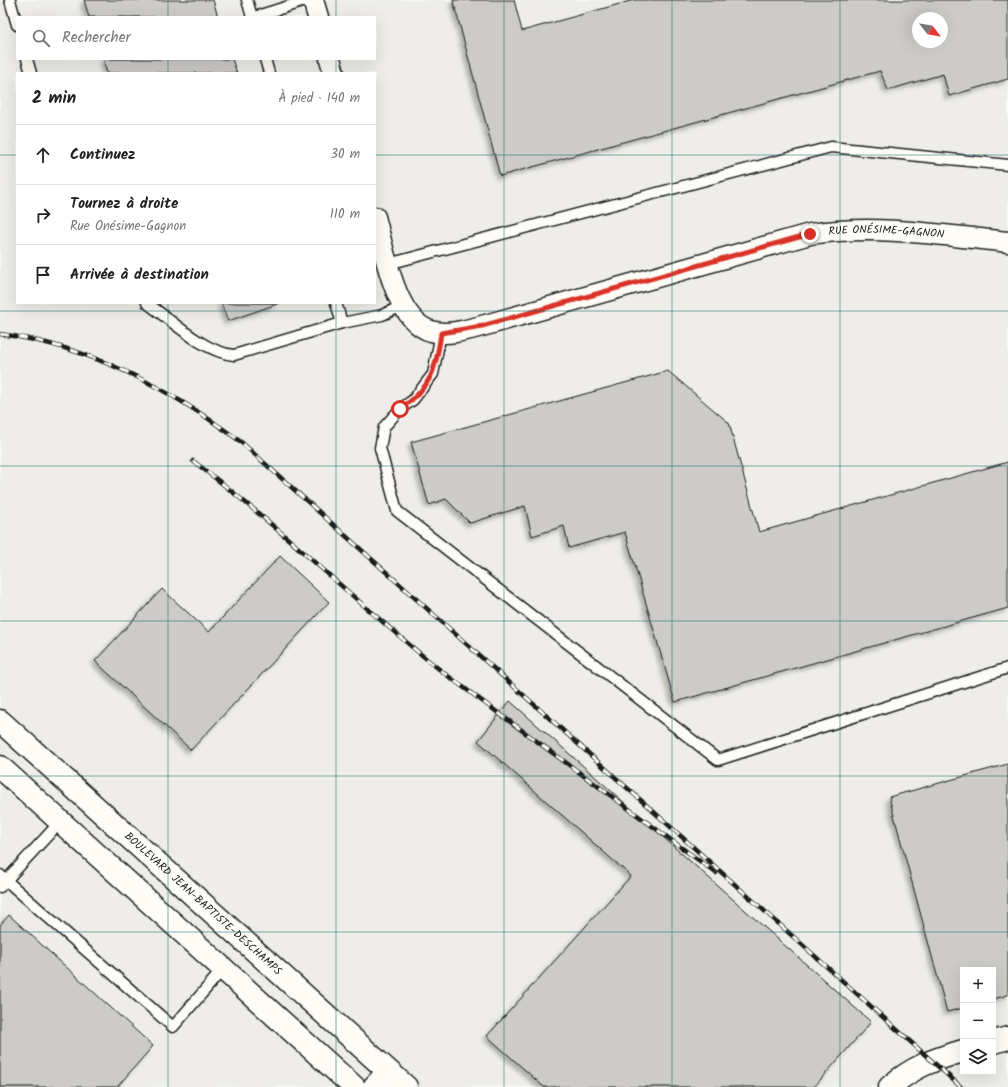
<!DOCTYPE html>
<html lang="fr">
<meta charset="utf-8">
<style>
:root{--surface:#fff;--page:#f6f6f6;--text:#222;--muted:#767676;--line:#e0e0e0}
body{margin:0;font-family:Kalam,sans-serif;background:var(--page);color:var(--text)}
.controls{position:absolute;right:12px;bottom:12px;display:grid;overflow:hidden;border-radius:0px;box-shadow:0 4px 16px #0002}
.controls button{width:36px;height:36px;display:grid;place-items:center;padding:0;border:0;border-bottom:1px solid var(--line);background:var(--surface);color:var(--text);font:20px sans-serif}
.compass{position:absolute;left:912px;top:12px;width:36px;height:36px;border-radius:50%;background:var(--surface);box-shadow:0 4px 16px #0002;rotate:121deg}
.stop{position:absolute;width:12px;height:12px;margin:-9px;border:3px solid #d93025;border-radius:50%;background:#fff}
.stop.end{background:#d93025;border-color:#fff;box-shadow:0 1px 4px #0008}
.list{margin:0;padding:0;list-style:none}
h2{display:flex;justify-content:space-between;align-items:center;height:52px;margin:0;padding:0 16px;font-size:17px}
h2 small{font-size:13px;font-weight:400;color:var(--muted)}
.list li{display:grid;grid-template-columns:26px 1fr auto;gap:12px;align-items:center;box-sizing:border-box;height:60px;padding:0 16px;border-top:1px solid var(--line)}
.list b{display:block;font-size:15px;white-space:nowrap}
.list p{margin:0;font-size:13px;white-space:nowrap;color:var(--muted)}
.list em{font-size:13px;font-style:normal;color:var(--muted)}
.icon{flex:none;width:22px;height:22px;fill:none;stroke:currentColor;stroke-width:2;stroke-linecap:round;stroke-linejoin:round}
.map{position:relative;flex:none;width:1008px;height:1087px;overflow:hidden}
.search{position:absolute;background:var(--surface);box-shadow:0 4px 16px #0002;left:16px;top:16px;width:360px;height:44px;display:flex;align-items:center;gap:10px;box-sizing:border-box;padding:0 14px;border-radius:0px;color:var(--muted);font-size:15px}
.panel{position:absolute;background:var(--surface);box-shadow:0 4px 16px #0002;left:16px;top:72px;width:360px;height:232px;border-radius:0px}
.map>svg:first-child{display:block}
.built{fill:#eeede9;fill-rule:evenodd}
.building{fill:#cccbc8;stroke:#1c1c1c;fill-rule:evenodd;filter:url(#shadow)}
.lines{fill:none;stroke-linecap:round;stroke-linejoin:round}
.lane-casing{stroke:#1c1c1c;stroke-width:13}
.street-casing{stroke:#1c1c1c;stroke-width:23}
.secondary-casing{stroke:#1c1c1c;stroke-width:25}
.lane{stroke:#fdfcf7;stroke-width:10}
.street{stroke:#fdfcf7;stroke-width:20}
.secondary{stroke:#fdfcf7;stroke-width:22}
.rail-casing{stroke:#1c1c1c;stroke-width:4.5}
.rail{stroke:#fdfcf7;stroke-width:3;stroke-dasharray:9;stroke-linecap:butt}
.route{stroke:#d93025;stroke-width:5}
.grid{fill:none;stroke:#0f766e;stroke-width:1;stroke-opacity:0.55}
.labels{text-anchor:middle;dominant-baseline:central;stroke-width:4;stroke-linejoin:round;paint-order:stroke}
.street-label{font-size:11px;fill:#1c1c1c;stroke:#fdfcf7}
</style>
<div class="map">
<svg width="1008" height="1087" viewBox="0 0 1008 1087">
<defs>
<filter id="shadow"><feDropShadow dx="-3.5" dy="3.5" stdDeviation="2" flood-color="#0004"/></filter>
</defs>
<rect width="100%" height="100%" fill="#fdfcf7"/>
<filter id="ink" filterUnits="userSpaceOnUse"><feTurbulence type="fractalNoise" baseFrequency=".025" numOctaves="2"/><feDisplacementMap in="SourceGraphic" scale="8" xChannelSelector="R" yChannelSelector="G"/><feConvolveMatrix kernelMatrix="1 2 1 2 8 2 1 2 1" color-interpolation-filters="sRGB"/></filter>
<g filter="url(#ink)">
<path class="built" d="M0 0H1008V1087H0ZM17 17H375V59H17ZM918 18H942V42H918ZM17 73H375V303H17ZM963 970H993V1072H963Z"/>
<g class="building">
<path d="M84 0H213L218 17H89Z"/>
<path d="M453 0H514L522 31 634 0H1008V79L949 96 943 74 888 90 880 71 500 176ZM918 18H942V42H918Z"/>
<path d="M103 59H232L237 73H107Z"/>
<path d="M221 303H280L228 321Z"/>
<path d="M668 371 729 423 759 532 1008 462V608L675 702 625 532 569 548 564 526 532 536 525 506 470 523 446 499 429 505 411 442Z"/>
<path d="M280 556 329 602 191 750 95 661 162 589 209 632Z"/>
<path d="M510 701 871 1022 814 1087H544L487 1036 631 876 478 741Z"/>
<path d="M1008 764V995L993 999V970H963V1008L947 1012 889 797Z"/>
<path d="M9 915 153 1046 117 1087H0V925Z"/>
</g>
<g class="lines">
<g class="lane-casing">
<g id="lane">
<path d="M10 0 17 25"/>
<path d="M247 0 252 17"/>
<path d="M254 17 308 0"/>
<path d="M27 59 31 73"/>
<path d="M265 59 269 73"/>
<path d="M388 264 831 147 1008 165"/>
<path d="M147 303C172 321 204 352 234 355L342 323 336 303"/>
<path d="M342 323 382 315 402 306"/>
<path d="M441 333 433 374 413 400 400 409 384 427 380 448 397 511 718 760 1008 668"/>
<path d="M0 875 173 1027 223 969"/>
<path d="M0 887 60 822"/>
</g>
</g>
<g class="street-casing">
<g id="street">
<path d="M313 0 318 17"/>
<path d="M330 59 334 73"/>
<path id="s1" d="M375 217C384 249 395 321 431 331 447 336 467 330 482 326L810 234C876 224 942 235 1008 242"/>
</g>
</g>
<g class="secondary-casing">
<g id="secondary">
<path id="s2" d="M0 721 406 1087"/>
<path d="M0 767 354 1087"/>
<path d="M993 1042 1008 1038"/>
<path d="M374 1087 388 1072"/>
<path d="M890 1087C912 1067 935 1059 963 1051"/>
</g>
</g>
<use href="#lane" class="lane"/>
<use href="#street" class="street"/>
<use href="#secondary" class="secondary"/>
<g class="rail-casing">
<g id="rail">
<path d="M0 334C90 346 169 388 241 442L961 1087"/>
<path d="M193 461C281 527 358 605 444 673L716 873"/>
</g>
</g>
<use href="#rail" class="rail"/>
</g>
</g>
<g class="lines" filter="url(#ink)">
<path class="route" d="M400 409C432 387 436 369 441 333L482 326 810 234"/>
</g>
<path class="grid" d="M168 0V17M336 0V17M504 0V1087M672 0V1087M840 0V1087M168 59V73M336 59V73M0 155H17M375 155H1008M168 303V1087M336 303V1087M0 311H1008M0 466H1008M0 621H1008M0 776H1008M0 932H1008"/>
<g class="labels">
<g class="street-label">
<text stroke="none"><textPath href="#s1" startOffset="601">RUE ONÉSIME-GAGNON</textPath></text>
<text stroke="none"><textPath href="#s2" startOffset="273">BOULEVARD JEAN-BAPTISTE-DESCHAMPS</textPath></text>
</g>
</g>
</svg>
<div class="controls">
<button>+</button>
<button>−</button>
<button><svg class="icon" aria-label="layers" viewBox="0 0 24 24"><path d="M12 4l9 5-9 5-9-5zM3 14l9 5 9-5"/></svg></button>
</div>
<svg class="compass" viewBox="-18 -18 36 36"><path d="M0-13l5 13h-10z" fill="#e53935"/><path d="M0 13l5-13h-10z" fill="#767676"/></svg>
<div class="stop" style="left:400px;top:409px"></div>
<div class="stop end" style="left:810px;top:234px"></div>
<div class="search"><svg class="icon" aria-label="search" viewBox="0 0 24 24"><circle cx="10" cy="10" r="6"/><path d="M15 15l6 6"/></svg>Rechercher</div>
<section class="panel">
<h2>2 min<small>À pied · 140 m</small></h2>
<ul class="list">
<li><svg class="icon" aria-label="ahead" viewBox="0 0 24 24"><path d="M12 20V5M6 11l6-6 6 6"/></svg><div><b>Continuez</b></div><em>30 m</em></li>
<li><svg class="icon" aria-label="right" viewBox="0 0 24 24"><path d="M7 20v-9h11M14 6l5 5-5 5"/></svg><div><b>Tournez à droite</b><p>Rue Onésime-Gagnon</p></div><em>110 m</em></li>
<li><svg class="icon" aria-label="arrive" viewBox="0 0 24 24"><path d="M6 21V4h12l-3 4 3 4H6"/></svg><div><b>Arrivée à destination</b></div></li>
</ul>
</section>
</div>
